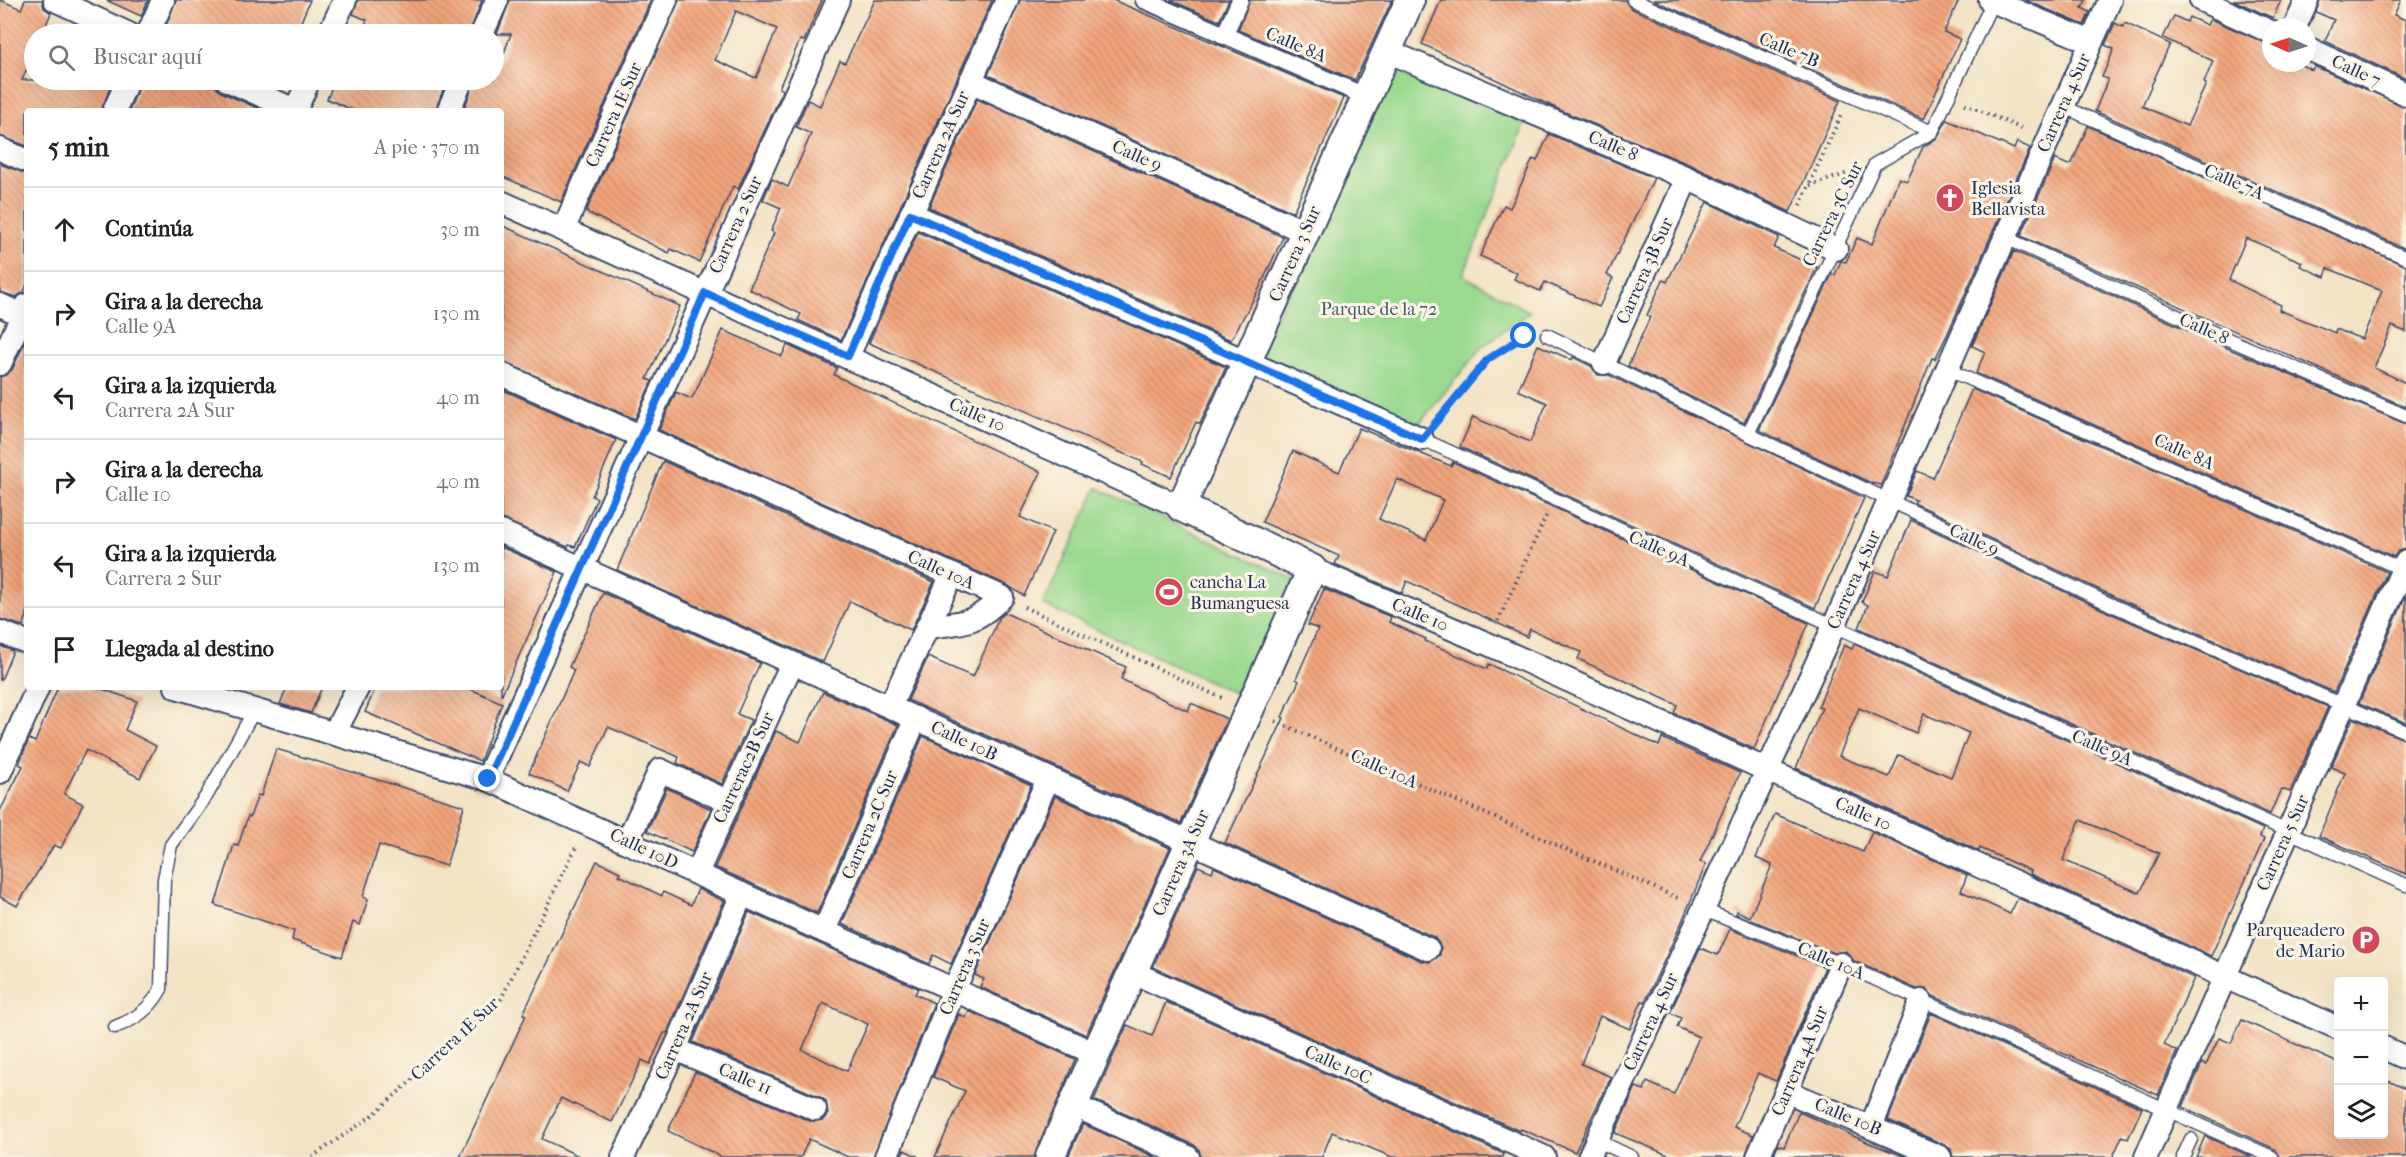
<!DOCTYPE html>
<html lang="es">
<meta charset="utf-8">
<style>
:root{--surface:#fff;--page:#f2f2f2;--text:#222;--muted:#767676;--line:#e0e0e0}
body{margin:0;font-family:"IM FELL French Canon",serif;background:var(--page);color:var(--text)}
.controls{position:absolute;right:18px;bottom:18px;display:grid;overflow:hidden;border-radius:6px;box-shadow:0 6px 24px #0002}
.controls button{width:54px;height:54px;display:grid;place-items:center;padding:0;border:0;border-bottom:2px solid var(--line);background:var(--surface);color:var(--text);font:30px sans-serif}
.compass{position:absolute;left:2262px;top:18px;width:54px;height:54px;border-radius:50%;background:var(--surface);box-shadow:0 6px 24px #0002;rotate:273deg}
.stop{position:absolute;width:18px;height:18px;margin:-14px;border:4px solid #1a73e8;border-radius:50%;background:#fff}
.stop.end{background:#1a73e8;border-color:#fff;box-shadow:0 2px 6px #0008}
.list{margin:0;padding:0;list-style:none}
h2{display:flex;justify-content:space-between;align-items:center;height:78px;margin:0;padding:0 24px;font-size:26px}
h2 small{font-size:20px;font-weight:400;color:var(--muted)}
.list li{display:grid;grid-template-columns:39px 1fr auto;gap:18px;align-items:center;box-sizing:border-box;height:84px;padding:0 24px;border-top:2px solid var(--line)}
.list b{display:block;font-size:22px;white-space:nowrap}
.list p{margin:0;font-size:20px;white-space:nowrap;color:var(--muted)}
.list em{font-size:20px;font-style:normal;color:var(--muted)}
.icon{flex:none;width:33px;height:33px;fill:none;stroke:currentColor;stroke-width:2;stroke-linecap:round;stroke-linejoin:round}
.map{position:relative;flex:none;width:2406px;height:1157px;overflow:hidden}
.search{position:absolute;background:var(--surface);box-shadow:0 6px 24px #0002;left:24px;top:24px;width:480px;height:66px;display:flex;align-items:center;gap:15px;box-sizing:border-box;padding:0 21px;border-radius:33px;color:var(--muted);font-size:22px}
.panel{position:absolute;background:var(--surface);box-shadow:0 6px 24px #0002;left:24px;top:108px;width:480px;height:582px;border-radius:6px}
.map>svg:first-child{display:block}
.park{fill:#9ad98f;stroke:#5a8476;stroke-width:1.5}
.building{fill:url(#building-back-hatch);fill-rule:evenodd}
.lines{fill:none;stroke-linecap:round;stroke-linejoin:round}
.service-casing{stroke:#3b4a6d;stroke-width:15}
.pedestrian-casing{stroke:#3b4a6d;stroke-width:20}
.minor-casing{stroke:#3b4a6d;stroke-width:26}
.tertiary-casing{stroke:#3b4a6d;stroke-width:32}
.path{stroke:#3b4a6d;stroke-width:4;stroke-dasharray:1.5 4.5;stroke-linecap:butt}
.service{stroke:#fff;stroke-width:12}
.pedestrian{stroke:#fff;stroke-width:16}
.minor{stroke:#fff;stroke-width:22}
.tertiary{stroke:#fff;stroke-width:28}
.route{stroke:#1a73e8;stroke-width:8}
.labels{text-anchor:middle;dominant-baseline:central;stroke-width:6;stroke-linejoin:round;paint-order:stroke}
.street-label{font-size:18px;fill:#1b2f5e;stroke:#fcf5e5}
.poi-label{font-size:18px;fill:#1b2f5e;stroke:#fcf5e5;text-anchor:start}
.park-label{font-size:18px;fill:#3b5a6a;stroke:#fcf5e5}
</style>
<div class="map">
<svg width="2406" height="1157" viewBox="0 0 2406 1157">
<defs>
<pattern id="building-back-hatch" width="6" height="6" patternUnits="userSpaceOnUse" patternTransform="scale(1.5)"><rect width="6" height="6" fill="#f3a57c"/><path d="M-1 5l2 2M0 0l6 6M5-1l2 2" fill="none" stroke="#c48769"/></pattern>
</defs>
<rect width="100%" height="100%" fill="#fcf5e5"/>
<filter id="ink" filterUnits="userSpaceOnUse"><feTurbulence type="fractalNoise" baseFrequency=".0167" numOctaves="2"/><feDisplacementMap in="SourceGraphic" scale="12" xChannelSelector="R" yChannelSelector="G"/><feConvolveMatrix kernelMatrix="1 2 1 2 8 2 1 2 1" color-interpolation-filters="sRGB"/></filter>
<filter id="wash" filterUnits="userSpaceOnUse"><feTurbulence type="fractalNoise" baseFrequency=".008" numOctaves="4" result="noise"/><feDisplacementMap in="SourceGraphic" scale="24" xChannelSelector="R" yChannelSelector="G"/><feGaussianBlur stdDeviation="1.35" result="paint"/><feColorMatrix in="noise" values="0 0 0 0 0 0 0 0 0 0 0 0 0 0 0 0 0 1.4 0 .05"/><feComposite in="paint" operator="in"/></filter>
<g filter="url(#wash)">
<rect width="100%" height="100%" fill="#f3e3c5"/>
<g class="park">
<path d="M1386 63 1525 123 1463 275 1530 312 1482 347 1417 426 1260 354Z"/>
<path d="M1097 488 1295 580 1241 696 1043 605Z"/>
</g>
<g id="blocks">
<g class="building">
<path d="M0 0 21 9 25 0H42L44 8 51 13 42 34H34V52L22 80H113L101 111H27V146L0 136Z"/>
<path d="M106 0H148L141 16Z"/>
<path d="M176 0H310L296 34H184L166 26Z"/>
<path d="M358 0H482L469 34H361L367 20 353 14Z"/>
<path d="M510 0H651L561 202 501 176V111H463L475 80H494L511 34H497Z"/>
<path d="M679 0H822L804 41 800 40 779 88 783 90 738 189 733 186 699 262 671 249 669 253 586 212ZM736 11 777 29 756 78 715 60Z"/>
<path d="M875 0H992L841 340 798 320 801 314 749 289 774 233 771 231 781 208 763 200 772 179 788 187 811 134 796 127 808 100 820 106 840 61 845 63Z"/>
<path d="M1020 0H1113L1344 98 1293 212 988 75Z"/>
<path d="M1170 0H1229L1219 21Z"/>
<path d="M1250 0H1392L1355 80 1238 30Z"/>
<path d="M1441 0H1625L1630 8 1840 101 1790 212 1693 166 1560 110 1422 44Z"/>
<path d="M1653 0H1959L1944 32 1960 39 1924 119Z"/>
<path d="M2025 0H2086L2082 8 2090 12 2084 25Z"/>
<path d="M2233 0H2281L2273 18Z"/>
<path d="M2320 0H2401L2394 15 2406 20V79L2325 41 2334 20 2316 12Z"/>
<path d="M2174 16 2187 22 2189 17 2207 25 2210 19 2271 45V63H2297L2312 70 2314 66 2406 107V249L2095 111 2108 79 2102 77 2114 49 2105 45 2115 23 2123 27 2125 23 2170 44 2142 106 2187 126 2206 84 2204 83 2213 61 2163 38Z"/>
<path d="M141 80H214L216 87 221 92 262 110 129 111Z"/>
<path d="M335 80H447L435 111H355L327 99Z"/>
<path d="M977 99 1283 237 1260 287 1231 340 929 207Z"/>
<path d="M1947 120 2014 149 2017 142 2030 148 1947 335 1935 359 1932 358 1881 485 1871 483 1759 430 1832 274 1835 275 1841 261 1846 262 1857 238 1872 244 1899 178 1907 181 1923 147 1937 138Z"/>
<path d="M2088 126 2406 266V332L2392 326 2374 368 2406 383V407L2021 236 2055 159 2068 165 2072 163ZM2246 238 2302 262 2300 266 2325 277 2328 268 2382 291 2362 339 2336 329 2335 333 2279 310 2281 305 2229 280Z"/>
<path d="M1549 134 1654 178 1607 275 1613 278 1599 307 1545 282 1540 291 1514 279 1517 273 1480 256 1504 205 1510 208 1533 159 1537 161Z"/>
<path d="M0 164 27 174V284L24 292 16 297 0 292Z"/>
<path d="M1707 202 1779 237 1774 248 1817 267 1744 423 1628 366 1650 317 1647 315 1663 280 1667 282Z"/>
<path d="M501 225 680 306 647 379 652 381 635 419 501 361Z"/>
<path d="M918 232 1226 367 1200 424 1196 422 1171 477 1142 464 1143 462 869 343Z"/>
<path d="M2014 251 2227 348 2406 424V549L2398 551 2394 557 1976 373 1985 352 1972 346Z"/>
<path d="M723 330 782 356 787 345 837 368 834 375 1041 472 1020 517 1053 532 1024 596 1007 585 659 430 676 392 691 399 695 393Z"/>
<path d="M26 339 27 616 23 626 0 619V377L12 370Z"/>
<path d="M1538 345 1572 360 1573 357 1591 366 1598 375H1609L1864 498 1815 608 1460 447 1473 417 1530 442 1547 403 1518 390Z"/>
<path d="M501 389 616 440 592 496 597 498 575 547 569 545 568 547 501 519Z"/>
<path d="M1972 389 2387 572 2334 692 2117 598 1914 503 1916 500 1906 496 1917 471 1933 478Z"/>
<path d="M1359 428 1451 466 1453 462 1809 623 1754 749 1674 713 1677 705 1578 659 1581 652 1530 629 1527 637 1407 581 1402 593 1335 564 1339 556 1262 522 1293 451 1339 472ZM1397 479 1443 500 1426 540 1379 519Z"/>
<path d="M663 461 934 582 911 630 850 601 823 662 617 570Z"/>
<path d="M1911 520 2110 613 2328 707 2290 792 2281 789 2270 814 1859 628 1868 605 1862 602 1875 571 1888 576Z"/>
<path d="M501 547 557 572 501 696Z"/>
<path d="M1324 589 1391 617 1389 622 1426 639 1425 641 1487 669 1489 664 1659 746 1662 738 1740 773 1700 862 1706 864 1681 924 1645 1002 1642 1001 1630 1029 1600 1016 1581 1064 1611 1077 1575 1152 1521 1129 1520 1131 1153 967 1198 866 1212 872 1214 867 1422 961 1430 962 1440 955 1441 947 1434 937 1225 843 1284 718 1282 717 1299 681 1296 679 1318 629 1308 625Z"/>
<path d="M603 593 760 663 737 714 751 720 722 784 677 763 679 757 608 727 590 767 581 762 567 791 529 773 574 670 569 667Z"/>
<path d="M2406 596V723L2359 703Z"/>
<path d="M1005 613 1126 667 1121 679 1141 689 1188 711 1191 703 1227 719 1181 823 908 700 928 657 973 677 999 618Z"/>
<path d="M1854 644 2263 829 2260 837 2264 839 2211 956 2030 874 2031 871 1980 848 1979 851 1796 768 1822 708 1818 707 1844 645 1852 649ZM1859 708 1916 733 1924 714 1969 733 1951 777 1899 755 1889 777 1839 756ZM2080 820 2159 853 2140 893 2063 860Z"/>
<path d="M0 646 13 651 1 680H0Z"/>
<path d="M58 687H96L137 701 125 730 156 746 140 778 86 750 64 794 83 804 61 848 54 845 17 906 0 897V811L23 766 19 764 29 739 35 742Z"/>
<path d="M287 687H322L311 713 280 704Z"/>
<path d="M376 687H466L502 703 480 761 365 712Z"/>
<path d="M823 692 898 725 817 913 715 867 776 731 800 742Z"/>
<path d="M2353 718 2406 740V874L2319 836 2345 773 2331 767Z"/>
<path d="M923 736 1031 785 951 964 933 955 929 964 842 924Z"/>
<path d="M276 749 464 806 446 866 379 845 363 897 368 899 360 925 353 922 342 957 292 940 294 931 215 905 234 845 238 846 248 816 250 817 258 795 261 796Z"/>
<path d="M667 788 711 809 692 852 647 831Z"/>
<path d="M1055 796 1170 848 1086 1035 980 987 984 979 975 975Z"/>
<path d="M1775 814 1863 852 1872 832 1967 875 1961 891 2010 914 2018 898 2194 978 2164 1045 2177 1051 2158 1095 1933 996 1926 989H1916L1854 961 1846 951 1834 953 1736 914 1737 911 1750 917 1772 865 1756 858Z"/>
<path d="M597 861 620 872 619 875 662 896 663 892 691 905 698 889 724 901 667 1033H664L650 1064 642 1060 612 1122 561 1098 542 1139 581 1157H460L526 1015 523 1014Z"/>
<path d="M749 912 918 988 915 994 934 1003 873 1157H848L809 1139 801 1157H722L668 1131 695 1072 810 1121 823 1120 828 1114 826 1101 820 1097 693 1042ZM823 1003 868 1024 847 1071 802 1050Z"/>
<path d="M1730 929 1825 967 1776 1081 1758 1073 1734 1127 1753 1135 1745 1157H1673L1615 1133 1636 1087 1644 1090 1647 1082 1674 1094 1699 1037 1677 1027 1681 1018 1670 1013 1700 948 1718 955Z"/>
<path d="M1166 1002 1504 1154 1503 1157H1392L1332 1132 1322 1157H1201L1199 1150 1194 1145 1094 1100 1127 1025 1152 1036Z"/>
<path d="M969 1011 1075 1059 1034 1157H935L965 1091 933 1077 959 1014 966 1018Z"/>
<path d="M1931 1013 2142 1108 2128 1139 2122 1136 2113 1157H1953L1951 1149 1945 1145 1888 1120Z"/>
<path d="M2242 1020 2338 1063V1134H2384V1079L2406 1089V1157H2280L2275 1149 2183 1107 2202 1063 2206 1065 2219 1038 2231 1043Z"/>
<path d="M1799 1112 1869 1143 1906 1157H1773L1778 1145 1784 1147Z"/>
<path d="M1083 1124 1155 1157H1068Z"/>
<path d="M2205 1136 2252 1157H2196Z"/>
<path d="M904 1150 919 1157H901Z"/>
</g>
</g>
</g>
<g filter="url(#ink)">
<use href="#blocks" fill-opacity="0" stroke="#3b4a6d" stroke-width="1.5"/>
<g class="lines">
<g class="service-casing">
<g id="service">
<path d="M1633 0 1932 132"/>
<path d="M2062 106 2406 258"/>
<path d="M2004 237 2230 340 2406 416"/>
<path d="M1547 335 1748 434 2114 606 2406 732"/>
<path d="M1946 369 2406 571"/>
<path d="M1748 434 1875 164 1932 132 1993 1"/>
<path d="M1422 439 2406 885"/>
<path d="M1704 910 1841 964 2272 1157"/>
<path d="M115 1027C136 1019 150 1009 161 989L164 879 171 845 207 795 255 709"/>
<path d="M1596 1140 1632 1157"/>
<path d="M2183 1157 2191 1139"/>
</g>
</g>
<g class="pedestrian-casing">
<g id="pedestrian">
<path d="M1144 0 1367 97"/>
<path d="M1224 36 1240 0"/>
</g>
</g>
<g class="minor-casing">
<g id="minor">
<path d="M55 0 129 34"/>
<path d="M1990 0 2091 42"/>
<path d="M2201 0 2271 32"/>
<path d="M2295 27 2307 0"/>
<path d="M148 34 163 0"/>
<path d="M329 34 345 0"/>
<path d="M482 34 497 0"/>
<path d="M2307 48 2406 94"/>
<path d="M1387 51 1687 178 1836 249"/>
<path d="M227 80 297 111"/>
<path d="M970 81 1305 232"/>
<path d="M114 111 128 80"/>
<path d="M295 111 309 80"/>
<path d="M448 111 462 80"/>
<path d="M0 149 27 161"/>
<path d="M501 202 1181 507"/>
<path d="M911 214 1422 439"/>
<path d="M563 230 666 0"/>
<path d="M0 305 27 317"/>
<path d="M848 356 1007 0"/>
<path d="M1604 363 1687 178"/>
<path d="M0 364 27 305"/>
<path d="M501 374 1002 597C974 625 964 622 927 627"/>
<path d="M501 532 1428 949"/>
<path d="M1312 569 1488 644 2338 1028"/>
<path d="M0 632 27 642"/>
<path d="M176 687 487 779 1096 1054"/>
<path d="M890 706 952 575"/>
<path d="M335 732 358 687"/>
<path d="M0 772 38 687"/>
<path d="M487 779 838 0"/>
<path d="M628 840 660 770 729 802"/>
<path d="M697 873 792 663"/>
<path d="M824 931 916 718"/>
<path d="M1132 972 1544 1157"/>
<path d="M2384 1048 2406 1058"/>
<path d="M675 1049 815 1109"/>
<path d="M1788 1092 1940 1157"/>
<path d="M1073 1105 1188 1157"/>
<path d="M1871 1127 1921 1001"/>
<path d="M623 1157 675 1049 742 894"/>
<path d="M886 1157 954 990 1048 779"/>
<path d="M1589 1157 1833 628 2110 0"/>
<path d="M1758 1157 1841 964"/>
<path d="M2146 1157 2406 562"/>
</g>
</g>
<g class="tertiary-casing">
<path id="tertiary" d="M1050 1157 1312 569 1181 507 1410 0"/>
</g>
<g class="path">
<path d="M1965 104 2025 130"/>
<path d="M1810 186 1848 173"/>
<path d="M1800 205 1842 113"/>
<path d="M1438 420 1488 359 1524 336H1530"/>
<path d="M1024 607 1224 699"/>
<path d="M1498 621 1546 516"/>
<path d="M1275 721 1680 899"/>
<path d="M312 1157 373 1115 500 1001 576 847"/>
</g>
<use href="#service" class="service"/>
<use href="#pedestrian" class="pedestrian"/>
<use href="#minor" class="minor"/>
<use href="#tertiary" class="tertiary"/>
</g>
</g>
<g class="lines" filter="url(#ink)">
<path class="route" d="M488 779 705 293 848 356 910 214 1422 439 1488 359 1524 336"/>
</g>
<defs>
<g id="church-disc" transform="scale(1.5)"><circle r="9.5" fill="#d1495b" stroke="#fcf5e5"/><path d="M-1.2-6h2.4v3.5h3.3v2.4h-3.3V6h-2.4V-.1h-3.3v-2.4h3.3Z" fill="#fff"/></g>
<g id="stadium-disc" transform="scale(1.5)"><circle r="9.5" fill="#d1495b" stroke="#fcf5e5"/><path d="M0-5a6.5 5 0 1 0 0 10a6.5 5 0 1 0 0-10ZM-3.5-1.8h7v3.6h-7Z" fill="#fff"/></g>
<g id="parking-disc" transform="scale(1.5)"><circle r="9.5" fill="#d1495b" stroke="#fcf5e5"/><path d="M-3.5-5.5H1a3.5 3.5 0 0 1 0 7H-1V5.5H-3.5ZM-1-3.4V-.6H.8a1.4 1.4 0 0 0 0-2.8Z" fill="#fff"/></g>
</defs>
<g fill-rule="evenodd">
<use href="#church-disc" x="1950" y="198"/>
<use href="#stadium-disc" x="1169" y="592"/>
<use href="#parking-disc" x="2366" y="940"/>
</g>
<g class="labels">
<g class="street-label">
<text transform="translate(1296 45) rotate(23)">Calle 8A</text>
<text transform="translate(1789 50) rotate(23)">Calle 7B</text>
<text transform="translate(2356 71) rotate(25)">Calle 7</text>
<text transform="translate(2064 103) rotate(-66)">Carrera 4 Sur</text>
<text transform="translate(614 115) rotate(-66)">Carrera 1E Sur</text>
<text transform="translate(941 145) rotate(-66)">Carrera 2A Sur</text>
<text transform="translate(1613 146) rotate(23)">Calle 8</text>
<text transform="translate(1137 156) rotate(24)">Calle 9</text>
<text transform="translate(2234 182) rotate(24)">Calle 7A</text>
<text transform="translate(1833 214) rotate(-64)">Carrera 3C Sur</text>
<text transform="translate(736 225) rotate(-66)">Carrera 2 Sur</text>
<text transform="translate(1295 254) rotate(-66)">Carrera 3 Sur</text>
<text transform="translate(1645 271) rotate(-66)">Carrera 3B Sur</text>
<text transform="translate(2204 329) rotate(24)">Calle 8</text>
<text transform="translate(977 415) rotate(24)">Calle 10</text>
<text transform="translate(2184 452) rotate(24)">Calle 8A</text>
<text transform="translate(1974 540) rotate(25)">Calle 9</text>
<text transform="translate(1659 549) rotate(24)">Calle 9A</text>
<text transform="translate(941 570) rotate(24)">Calle 10A</text>
<text transform="translate(1854 580) rotate(-66)">Carrera 4 Sur</text>
<text transform="translate(1420 615) rotate(23)">Calle 10</text>
<text transform="translate(964 741) rotate(25)">Calle 10B</text>
<text transform="translate(2102 748) rotate(24)">Calle 9A</text>
<text transform="translate(744 768) rotate(-65)">Carrerac2B Sur</text>
<text transform="translate(1384 769) rotate(24)">Calle 10A</text>
<text transform="translate(1863 814) rotate(24)">Calle 10</text>
<text transform="translate(870 825) rotate(-67)">Carrera 2C Sur</text>
<text transform="translate(2283 843) rotate(-66)">Carrera 5 Sur</text>
<text transform="translate(644 849) rotate(25)">Calle 10D</text>
<text transform="translate(1181 863) rotate(-66)">Carrera 3A Sur</text>
<text transform="translate(1831 961) rotate(23)">Calle 10A</text>
<text transform="translate(965 967) rotate(-67)">Carrera 3 Sur</text>
<text transform="translate(1651 1022) rotate(-65)">Carrera 4 Sur</text>
<text transform="translate(684 1026) rotate(-66)">Carrera 2A Sur</text>
<text transform="translate(455 1039) rotate(-43)">Carrera 1E Sur</text>
<text transform="translate(1800 1061) rotate(-67)">Carrera 4A Sur</text>
<text transform="translate(1338 1065) rotate(24)">Calle 10C</text>
<text transform="translate(745 1079) rotate(23)">Calle 11</text>
<text transform="translate(1848 1117) rotate(23)">Calle 10B</text>
</g>
<g class="poi-label">
<text x="1971" y="188">Iglesia<tspan x="1971" dy="21">Bellavista</tspan></text>
<text x="1190" y="582">cancha La<tspan x="1190" dy="21">Bumanguesa</tspan></text>
<text x="2345" y="930" text-anchor="end">Parqueadero<tspan x="2345" dy="21">de Mario</tspan></text>
</g>
<g class="park-label">
<text x="1379" y="309">Parque de la 72</text>
</g>
</g>
</svg>
<div class="controls">
<button>+</button>
<button>−</button>
<button><svg class="icon" aria-label="layers" viewBox="0 0 24 24"><path d="M12 4l9 5-9 5-9-5zM3 14l9 5 9-5"/></svg></button>
</div>
<svg class="compass" viewBox="-18 -18 36 36"><path d="M0-13l5 13h-10z" fill="#e53935"/><path d="M0 13l5-13h-10z" fill="#767676"/></svg>
<div class="stop" style="left:1524px;top:336px"></div>
<div class="stop end" style="left:488px;top:779px"></div>
<div class="search"><svg class="icon" aria-label="search" viewBox="0 0 24 24"><circle cx="10" cy="10" r="6"/><path d="M15 15l6 6"/></svg>Buscar aquí</div>
<section class="panel">
<h2>5 min<small>A pie · 370 m</small></h2>
<ul class="list">
<li><svg class="icon" aria-label="ahead" viewBox="0 0 24 24"><path d="M12 20V5M6 11l6-6 6 6"/></svg><div><b>Continúa</b></div><em>30 m</em></li>
<li><svg class="icon" aria-label="right" viewBox="0 0 24 24"><path d="M7 20v-9h11M14 6l5 5-5 5"/></svg><div><b>Gira a la derecha</b><p>Calle 9A</p></div><em>130 m</em></li>
<li><svg class="icon" aria-label="left" viewBox="0 0 24 24"><path d="M17 20v-9H6M10 6l-5 5 5 5"/></svg><div><b>Gira a la izquierda</b><p>Carrera 2A Sur</p></div><em>40 m</em></li>
<li><svg class="icon" aria-label="right" viewBox="0 0 24 24"><path d="M7 20v-9h11M14 6l5 5-5 5"/></svg><div><b>Gira a la derecha</b><p>Calle 10</p></div><em>40 m</em></li>
<li><svg class="icon" aria-label="left" viewBox="0 0 24 24"><path d="M17 20v-9H6M10 6l-5 5 5 5"/></svg><div><b>Gira a la izquierda</b><p>Carrera 2 Sur</p></div><em>130 m</em></li>
<li><svg class="icon" aria-label="arrive" viewBox="0 0 24 24"><path d="M6 21V4h12l-3 4 3 4H6"/></svg><div><b>Llegada al destino</b></div></li>
</ul>
</section>
</div>
